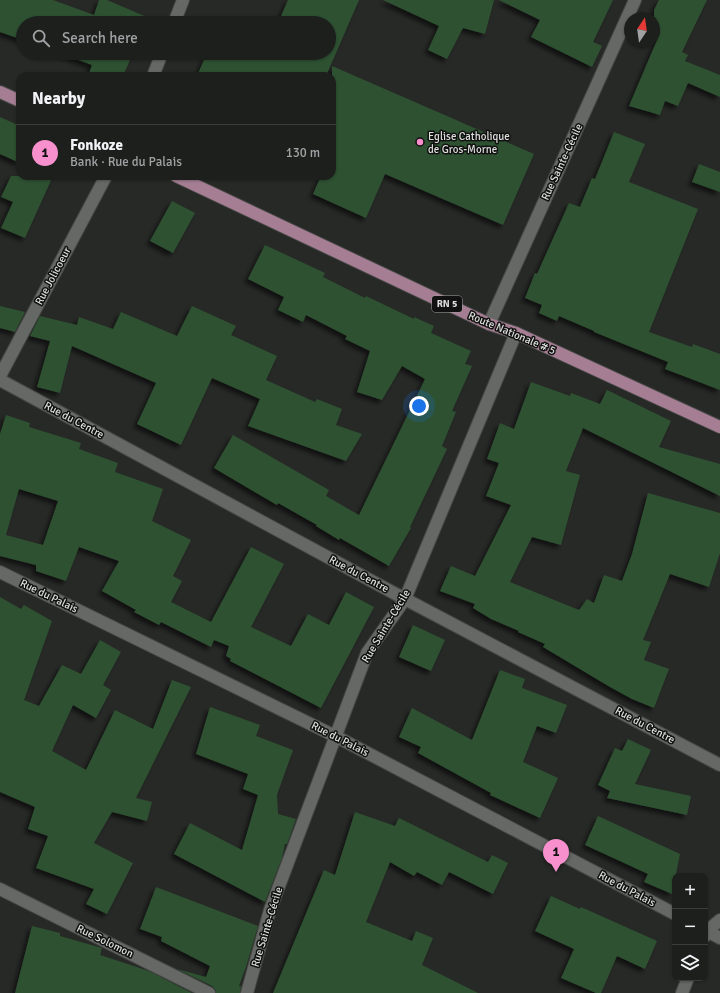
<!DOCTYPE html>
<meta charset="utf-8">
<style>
:root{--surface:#1d1f1d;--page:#2a2c2a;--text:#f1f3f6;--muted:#a0a2a4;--line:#3b3d3b;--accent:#f790cd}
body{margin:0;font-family:Signika,sans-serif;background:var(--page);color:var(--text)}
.controls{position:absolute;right:12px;bottom:12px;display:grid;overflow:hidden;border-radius:8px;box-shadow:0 1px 3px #0004}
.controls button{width:36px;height:36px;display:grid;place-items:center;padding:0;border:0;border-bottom:1px solid var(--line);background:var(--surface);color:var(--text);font:20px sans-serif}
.compass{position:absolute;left:624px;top:12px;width:36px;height:36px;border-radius:50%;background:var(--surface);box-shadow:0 1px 3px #0004;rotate:13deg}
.you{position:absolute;left:419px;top:406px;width:14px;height:14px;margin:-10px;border:3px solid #fff;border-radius:50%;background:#1a73e8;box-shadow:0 0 0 6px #1a73e833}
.badge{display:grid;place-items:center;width:26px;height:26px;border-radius:50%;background:var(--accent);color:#111;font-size:13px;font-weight:700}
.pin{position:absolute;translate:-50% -33px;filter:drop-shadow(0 1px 2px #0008)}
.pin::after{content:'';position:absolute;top:21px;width:14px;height:12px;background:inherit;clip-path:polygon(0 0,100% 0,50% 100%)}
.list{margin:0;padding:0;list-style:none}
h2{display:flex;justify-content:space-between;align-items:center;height:52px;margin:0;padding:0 16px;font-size:17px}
h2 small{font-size:13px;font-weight:400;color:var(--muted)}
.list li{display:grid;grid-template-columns:26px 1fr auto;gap:12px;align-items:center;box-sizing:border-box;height:56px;padding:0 16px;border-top:1px solid var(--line)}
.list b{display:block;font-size:15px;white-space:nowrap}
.list p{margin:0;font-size:13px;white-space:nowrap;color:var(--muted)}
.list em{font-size:13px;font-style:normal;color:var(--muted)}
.icon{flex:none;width:22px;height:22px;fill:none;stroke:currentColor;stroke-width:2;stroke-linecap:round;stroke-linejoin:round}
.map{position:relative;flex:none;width:720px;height:993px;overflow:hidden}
.search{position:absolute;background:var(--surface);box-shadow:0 1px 3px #0004;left:16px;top:16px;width:320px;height:44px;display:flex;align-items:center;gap:10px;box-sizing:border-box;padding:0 14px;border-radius:22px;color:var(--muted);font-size:15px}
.panel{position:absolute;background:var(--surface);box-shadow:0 1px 3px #0004;left:16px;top:72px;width:320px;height:108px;border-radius:12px}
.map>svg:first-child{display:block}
.building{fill:#2e5131;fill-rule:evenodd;filter:url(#shadow)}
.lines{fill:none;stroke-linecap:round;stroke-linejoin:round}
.minor-casing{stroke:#454745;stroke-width:14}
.major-casing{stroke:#454745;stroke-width:14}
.minor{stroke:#656865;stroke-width:12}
.major{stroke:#a57e93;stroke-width:12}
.poi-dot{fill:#f790cd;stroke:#101110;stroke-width:1.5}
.labels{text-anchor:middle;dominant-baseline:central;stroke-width:3;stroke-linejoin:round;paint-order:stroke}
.shield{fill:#101110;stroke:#a0a1a0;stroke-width:1}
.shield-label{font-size:10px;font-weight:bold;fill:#dddfdd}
.poi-label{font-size:11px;fill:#dddfdd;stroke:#101110;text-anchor:start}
.street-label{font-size:11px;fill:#dddfdd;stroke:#101110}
</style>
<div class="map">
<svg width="720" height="993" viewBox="0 0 720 993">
<defs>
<filter id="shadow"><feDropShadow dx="-3.5" dy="3.5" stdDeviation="2" flood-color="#0009"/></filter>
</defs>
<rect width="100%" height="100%" fill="#272927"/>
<g class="building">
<path d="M0 0H53L94 15 99 0H107L149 18 146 23H23V40L0 32Z"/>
<path d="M288 0H359L326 76H197L207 53H329V23H278Z"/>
<path d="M383 0H494L485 34 463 28 447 59 428 50 439 26Z"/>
<path d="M499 0H613L593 42 602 46 592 67 531 37 540 20Z"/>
<path d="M659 0H707L682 52 688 55 685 61 720 75V97L688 83 678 106 665 101 660 115 629 106 660 33 654 30V10Z"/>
<path d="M59 53H133L123 76H88L92 65Z"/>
<path d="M332 66 534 154 503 225 385 174 366 218 313 194 321 176H332Z"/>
<path d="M0 117 20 126V163L0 154Z"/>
<path d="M614 132 645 144 629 182 698 209 649 332 692 347 693 344 720 354V390L665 369 668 362 594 332V331L559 316 557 321 539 313 542 305 525 298 535 273 537 274 569 203 580 207 592 178 595 179Z"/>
<path d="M699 164 720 172V192L692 182Z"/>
<path d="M11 176H53L25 238 1 228 13 202 1 197Z"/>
<path d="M172 201 195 213 173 253 150 241Z"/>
<path d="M265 245 325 273 323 277 365 298 366 296 414 319V317L434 326 431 333 471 351 465 364 472 366 452 411 456 412 442 446 447 449 410 527 411 528 389 566 340 538 339 540 316 526 317 525 278 503 277 505 214 468 233 435 329 490 326 496 359 515 425 379 402 366 382 400 357 392 370 351 345 339 347 336 306 315 303 322 278 310 284 297 248 279Z"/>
<path d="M0 306 25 312 15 332 0 328Z"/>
<path d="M192 306 236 326 231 335 277 356 266 380 315 402 317 399 342 409 336 425 362 434 346 461 248 426 260 399 212 378 181 445 137 424 156 383 72 346 60 393 37 387 50 341 30 336 40 316 77 325 79 317 113 329 121 312 177 336Z"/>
<path d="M531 382 570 396 571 393 600 404 607 390 671 421 659 447 720 464V496L583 428 566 471 580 475 561 545 532 537 510 582 579 610 587 599 594 603 604 575 622 581 632 554 648 493 720 513V553L709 587 670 574 643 640 651 642 644 660 669 669 654 708 632 699 610 687 543 647 545 644 518 632 519 631 491 619 473 608 475 604 440 591 451 566 475 576 511 505 486 496 499 463 487 459 500 423 514 429Z"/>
<path d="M6 415 30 423 29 427 81 443 79 449 118 463 115 472 163 489 152 521 191 540 173 576 182 581 171 602 211 622 251 547 284 564 251 627 291 646 308 614 329 625 346 592 374 607 321 708 230 661 231 659 226 656 229 646 214 640 211 647 161 622 159 625 134 612 136 610 102 591 119 561 79 547 66 581 36 571V565L0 556V434ZM19 489 58 501 43 545 6 535Z"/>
<path d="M0 597 21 609 24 605 52 621 24 700 39 706 62 665 81 674 100 640 121 652 103 685 111 690 96 718 73 705 52 751 86 770 115 710 153 729 172 680 191 687 136 798 152 802 147 821 112 812 94 843 133 863 107 914 86 904 94 889 36 868 48 836 28 829 35 807 0 792Z"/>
<path d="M413 625 445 640 431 671 399 657Z"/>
<path d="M500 670 525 679 522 688 567 705 556 733 537 726 523 762 558 778 540 818 490 795 491 793 418 753 421 747 399 737 412 708 472 740Z"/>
<path d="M210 707 260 725 256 736 293 750 277 795 278 814 296 819 287 844H285L282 858 265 902 174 854 190 823 242 850 258 795 243 789 248 774 196 754Z"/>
<path d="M628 739 651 750 635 784 691 796 687 815 607 798 610 791 598 785 615 748 622 751Z"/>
<path d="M355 812 395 826 399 818 488 862 492 855 508 863 493 894 449 872 442 885 417 872 414 876 390 862 366 922 412 941 416 931 433 938 422 965 478 993H273L324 870 335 875Z"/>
<path d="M598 816 680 854 672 894 644 882 648 874 585 845Z"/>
<path d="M156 887 258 926 246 967 239 986H241L240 993H216L215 989 212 986 177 969 206 977 210 966 161 941 162 937 140 929Z"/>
<path d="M551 896 580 909 581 907 657 941 645 969 617 956 601 993H596L561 978 574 949 535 931Z"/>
<path d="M32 926 60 933V936L102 948 100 955 149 971 192 993H15Z"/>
</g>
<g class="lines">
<g class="minor-casing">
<g id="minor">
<path d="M174 23 183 0"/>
<path d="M153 76 162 53"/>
<path d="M489 324 635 0"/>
<path d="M0 376 106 176"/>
<path d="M0 380 405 599 720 765"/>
<path d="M0 572 335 736 675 914"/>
<path d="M0 889 209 993"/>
<path d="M705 930 720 938"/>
<path d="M705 936 707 931 720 920"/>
<path d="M247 993 270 910 367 653 405 599 516 333"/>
<path d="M682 993 688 978"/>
</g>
</g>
<g class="major-casing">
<g id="major">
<path d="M0 92 20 101"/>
<path d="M176 176 489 324 516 333 720 427"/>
</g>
</g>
<use href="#minor" class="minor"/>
<use href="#major" class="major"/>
</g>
<circle class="poi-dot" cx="420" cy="142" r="4"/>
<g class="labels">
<rect class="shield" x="432" y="296" width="30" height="16" rx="3"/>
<g class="shield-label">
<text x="447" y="304">RN 5</text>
</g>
<g class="poi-label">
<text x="428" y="136">Eglise Catholique<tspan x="428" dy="13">de Gros-Morne</tspan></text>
</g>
<g class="street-label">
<text transform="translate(562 162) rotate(-65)">Rue Sainte-Cécile</text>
<text transform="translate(53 276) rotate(-62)">Rue Jolicoeur</text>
<text transform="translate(512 333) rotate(23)">Route Nationale # 5</text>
<text transform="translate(74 420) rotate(28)">Rue du Centre</text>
<text transform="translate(359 574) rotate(28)">Rue du Centre</text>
<text transform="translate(49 596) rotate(26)">Rue du Palais</text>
<text transform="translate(386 626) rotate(-59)">Rue Sainte-Cécile</text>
<text transform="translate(645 725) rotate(28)">Rue du Centre</text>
<text transform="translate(340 739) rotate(27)">Rue du Palais</text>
<text transform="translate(627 889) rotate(28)">Rue du Palais</text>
<text transform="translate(267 927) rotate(-73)">Rue Sainte-Cécile</text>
<text transform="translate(105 941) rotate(26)">Rue Solomon</text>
</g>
</g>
</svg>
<div class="controls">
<button>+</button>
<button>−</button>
<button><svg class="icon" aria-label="layers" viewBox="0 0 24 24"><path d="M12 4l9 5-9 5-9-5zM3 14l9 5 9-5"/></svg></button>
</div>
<svg class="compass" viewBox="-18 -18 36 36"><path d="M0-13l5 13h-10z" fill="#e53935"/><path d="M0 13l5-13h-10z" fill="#a0a2a4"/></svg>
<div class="you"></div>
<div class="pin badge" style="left:556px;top:872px">1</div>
<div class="search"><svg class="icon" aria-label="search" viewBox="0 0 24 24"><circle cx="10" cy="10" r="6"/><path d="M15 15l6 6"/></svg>Search here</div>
<section class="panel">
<h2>Nearby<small></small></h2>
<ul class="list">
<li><span class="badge">1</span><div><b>Fonkoze</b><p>Bank · Rue du Palais</p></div><em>130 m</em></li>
</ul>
</section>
</div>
